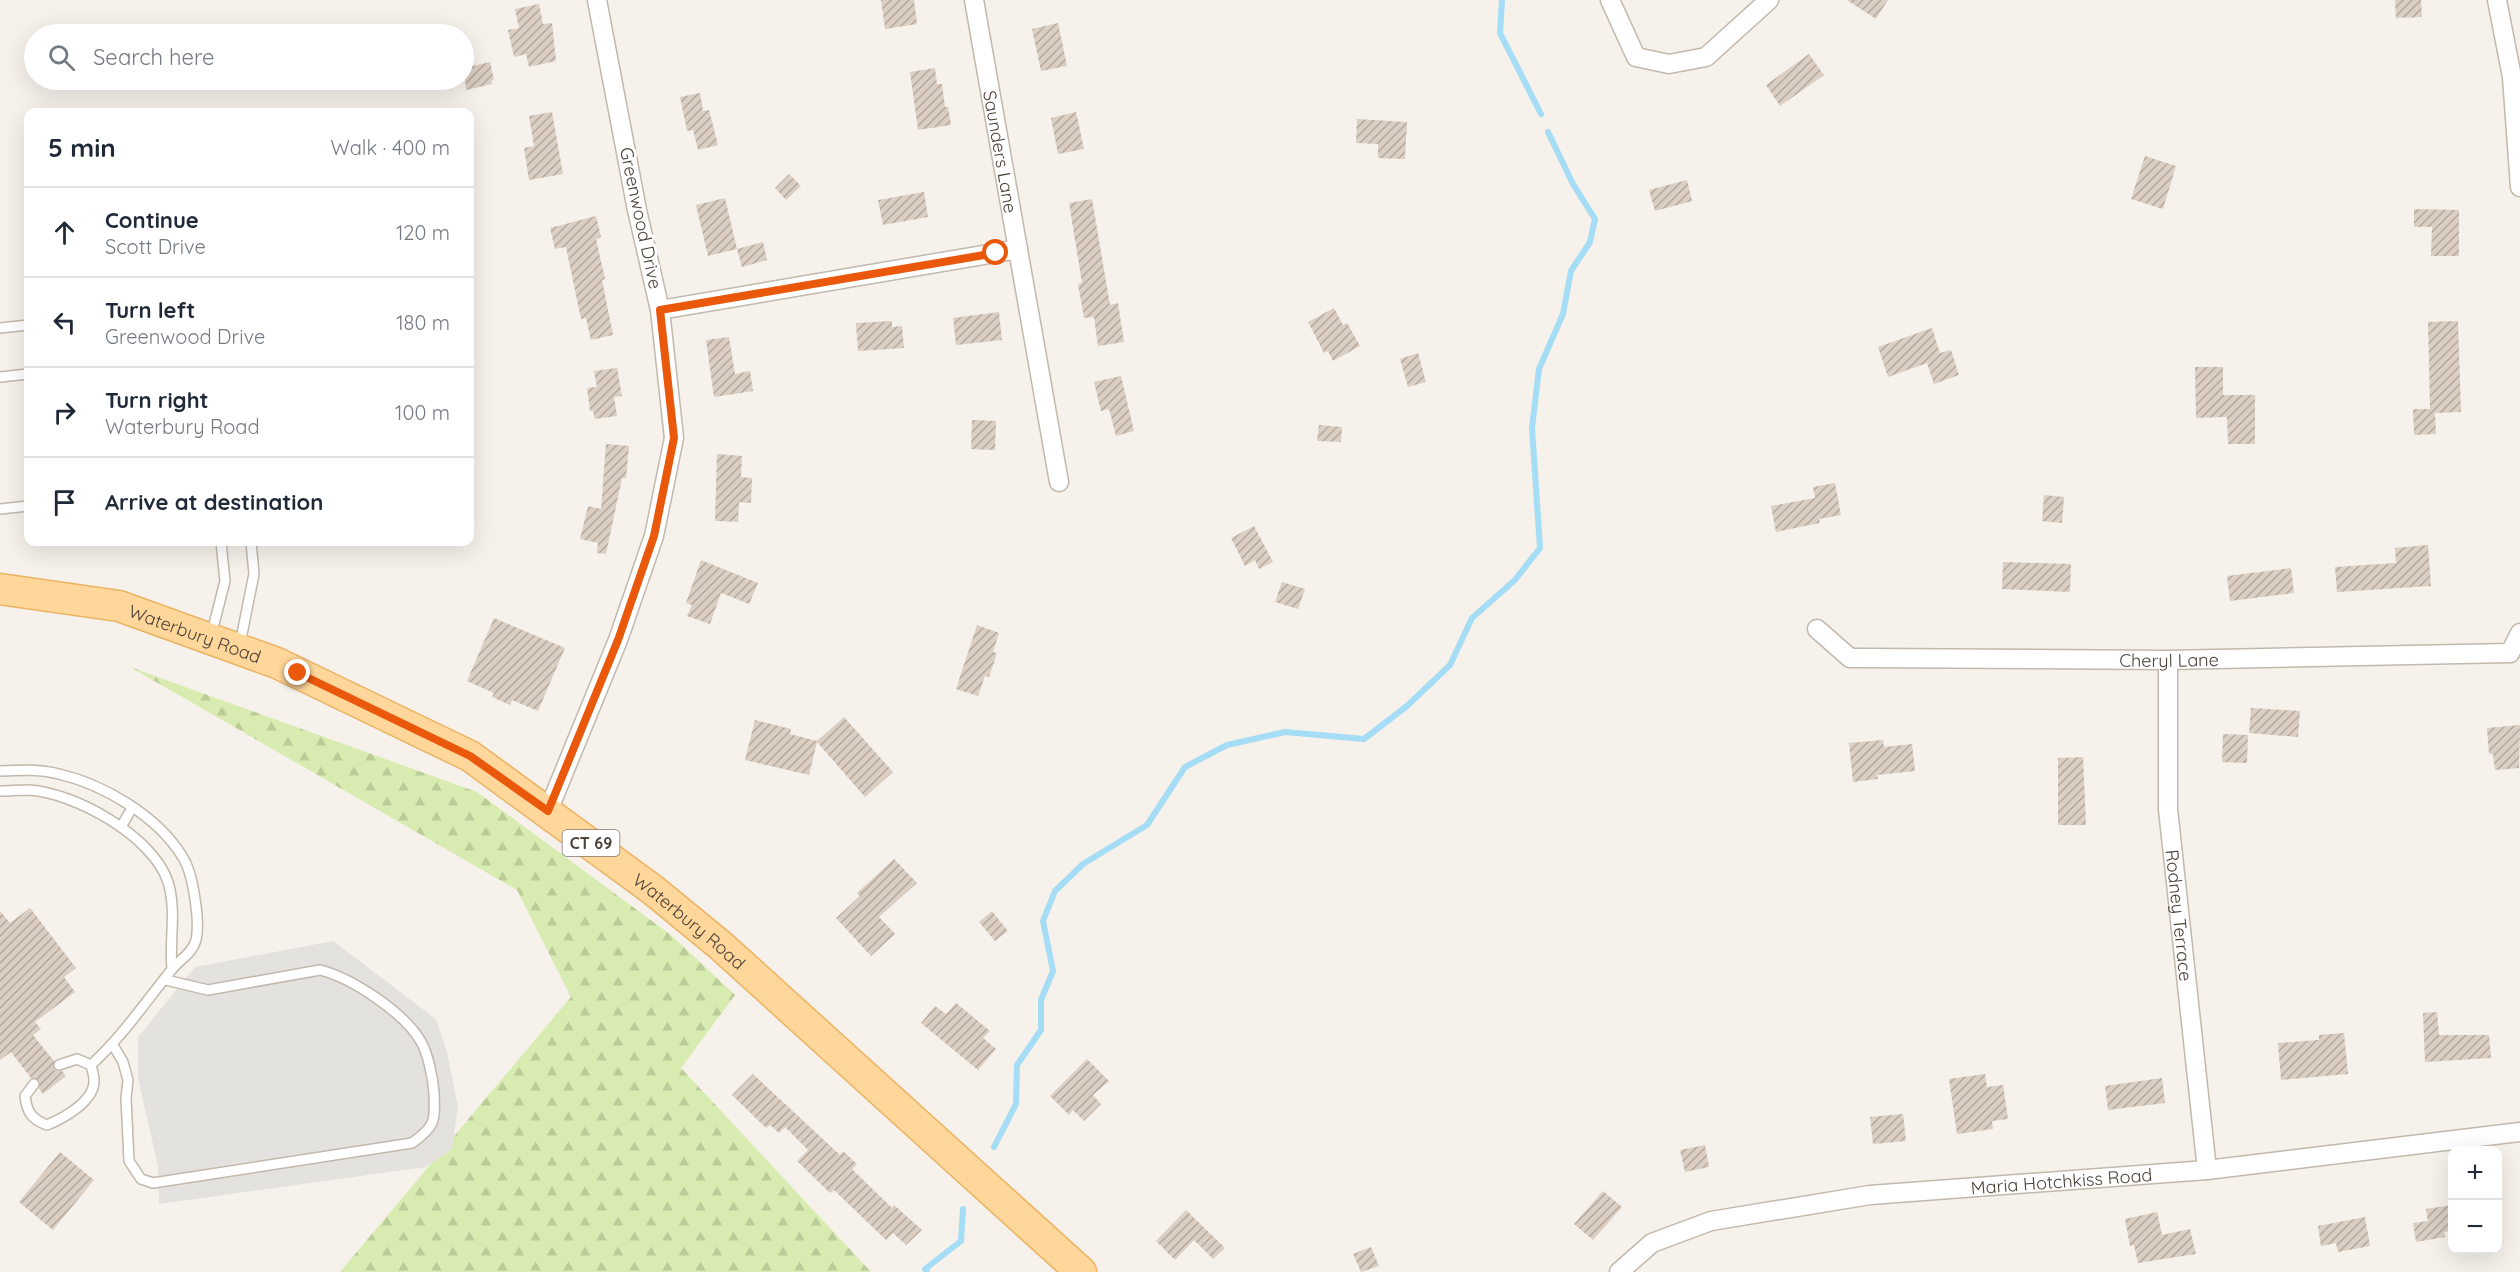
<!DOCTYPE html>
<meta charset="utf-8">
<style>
:root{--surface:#fff;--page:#f6f6f7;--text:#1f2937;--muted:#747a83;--line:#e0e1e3}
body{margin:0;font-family:Quicksand,sans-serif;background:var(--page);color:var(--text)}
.controls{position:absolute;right:18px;bottom:18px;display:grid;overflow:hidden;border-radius:12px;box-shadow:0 6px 24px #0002}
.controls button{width:54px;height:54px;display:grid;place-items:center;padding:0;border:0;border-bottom:2px solid var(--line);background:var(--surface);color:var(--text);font:30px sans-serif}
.stop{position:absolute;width:18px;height:18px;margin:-14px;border:4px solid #ea580c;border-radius:50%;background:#fff}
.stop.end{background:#ea580c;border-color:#fff;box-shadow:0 2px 6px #0008}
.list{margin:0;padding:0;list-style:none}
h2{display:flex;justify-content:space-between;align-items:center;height:78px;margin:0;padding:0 24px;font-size:26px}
h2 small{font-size:20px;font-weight:400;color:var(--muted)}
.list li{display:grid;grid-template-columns:39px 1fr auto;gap:18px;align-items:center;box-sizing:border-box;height:90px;padding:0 24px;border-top:2px solid var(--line)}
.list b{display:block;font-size:22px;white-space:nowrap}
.list p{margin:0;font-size:20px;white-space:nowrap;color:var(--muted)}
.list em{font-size:20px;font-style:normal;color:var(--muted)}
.icon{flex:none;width:33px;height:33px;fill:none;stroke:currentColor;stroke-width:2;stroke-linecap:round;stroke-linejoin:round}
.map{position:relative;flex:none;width:2520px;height:1272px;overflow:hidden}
.search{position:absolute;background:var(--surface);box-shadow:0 6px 24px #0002;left:24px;top:24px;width:450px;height:66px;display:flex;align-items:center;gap:15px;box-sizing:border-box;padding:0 21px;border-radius:33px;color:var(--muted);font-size:22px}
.panel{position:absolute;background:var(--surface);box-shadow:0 6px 24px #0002;left:24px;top:108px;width:450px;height:438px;border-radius:12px}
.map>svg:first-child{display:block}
.forest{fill:url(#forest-firs)}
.parking{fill:#e4e2df}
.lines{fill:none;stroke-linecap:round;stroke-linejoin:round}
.stream{stroke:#a4ddf5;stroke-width:6}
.building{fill:url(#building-hatch)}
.lane-casing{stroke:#c2b8ac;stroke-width:12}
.street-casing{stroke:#c2b8ac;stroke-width:21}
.primary-casing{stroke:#ebb363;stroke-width:33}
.lane{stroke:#fff;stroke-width:9}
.street{stroke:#fff;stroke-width:18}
.primary{stroke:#ffd79a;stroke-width:30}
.route{stroke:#ea580c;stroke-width:8}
.labels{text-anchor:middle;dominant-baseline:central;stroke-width:6;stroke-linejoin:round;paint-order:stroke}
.shield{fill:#fff;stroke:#817a73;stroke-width:1.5}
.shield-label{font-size:16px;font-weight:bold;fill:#4b4137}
.street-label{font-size:18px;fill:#4b4137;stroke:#fff}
</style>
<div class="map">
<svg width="2520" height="1272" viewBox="0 0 2520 1272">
<defs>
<pattern id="forest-firs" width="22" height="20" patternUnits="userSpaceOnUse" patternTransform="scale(1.5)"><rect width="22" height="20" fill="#d8ecb1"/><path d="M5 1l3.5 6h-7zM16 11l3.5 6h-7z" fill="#bc9"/></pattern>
<pattern id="building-hatch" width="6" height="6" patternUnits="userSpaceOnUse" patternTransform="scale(1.5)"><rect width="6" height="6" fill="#dbcec2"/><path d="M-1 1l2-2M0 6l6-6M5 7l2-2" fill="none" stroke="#b4a99e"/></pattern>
</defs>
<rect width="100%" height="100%" fill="#f6f1ea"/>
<path class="forest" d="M130 667 477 792 671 935 735 995 681 1068 871 1272H340L571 997 517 890Z"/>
<path class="parking" d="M333 941 436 1019 447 1052 458 1107 452 1149 426 1167 159 1204 158 1166 138 1079V1037L195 967Z"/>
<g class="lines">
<g class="stream">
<path d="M1502 0 1500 33 1541 114"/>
<path d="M994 1147 1016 1104 1017 1065 1041 1030V1000L1053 971 1043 921 1055 891 1083 864 1147 825 1185 767 1227 745 1285 732 1364 739 1407 706 1450 665 1472 618 1515 580 1540 548 1532 428 1539 369 1563 314 1571 271 1590 242 1595 219 1573 184 1548 132"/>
<path d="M927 1272 925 1269 961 1241 963 1209"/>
</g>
</g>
<g class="building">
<path d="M881 0H914L917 24 885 29Z"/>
<path d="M1847 0H1888L1876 19Z"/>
<path d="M2395 0H2421L2422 17 2396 18Z"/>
<path d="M539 4 543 24 552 23 556 61 529 67 526 54 514 57 508 30 519 28 515 9Z"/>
<path d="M1058 23 1067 66 1041 71 1032 29Z"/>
<path d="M1809 54 1824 75 1780 106 1766 85Z"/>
<path d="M490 62 494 80 491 81 492 84 466 90 464 68Z"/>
<path d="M935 68 937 84H942L945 107H948L951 125 918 130 910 72Z"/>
<path d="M700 93 703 111 709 110 718 145 698 150 693 130 687 131 680 97Z"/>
<path d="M552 112 563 174 529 180 524 148 534 146 529 116Z"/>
<path d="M1076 112 1084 149 1058 154 1051 118Z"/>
<path d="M1357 119 1407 122 1405 159 1378 158V144L1356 143Z"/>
<path d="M2145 156 2176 166 2163 209 2131 199Z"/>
<path d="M789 174 801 186 786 200 775 188Z"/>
<path d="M1687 180 1692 201 1655 211 1649 190Z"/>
<path d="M924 192 928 217 883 225 878 200Z"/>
<path d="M725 198 737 249 763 242 767 260 742 267 737 249 708 256 696 205Z"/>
<path d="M1092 199 1110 305 1118 303 1124 342 1098 346 1094 317 1084 318 1078 284 1082 283 1069 203Z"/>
<path d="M2414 209 2459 210V256H2431L2432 227H2414Z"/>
<path d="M596 216 601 237 596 239 605 279 602 280 613 335 591 340 586 318 581 319 566 247 555 249 550 228Z"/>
<path d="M1334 308 1343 325 1347 323 1360 346 1333 361 1328 351 1324 353 1308 322Z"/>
<path d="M999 312 1002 340 956 345 953 318Z"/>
<path d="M892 321V327L902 326 904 348 858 351 856 323Z"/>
<path d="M2458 321 2461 412 2435 413 2436 434 2414 435 2413 409H2430L2428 322Z"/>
<path d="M1932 328 1940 353 1951 350 1959 375 1934 384 1927 363 1888 377 1878 347Z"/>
<path d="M729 337 735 374 750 371 753 391 714 397 706 340Z"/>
<path d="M1418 353 1426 382 1408 387 1400 359Z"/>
<path d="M2195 367H2223V395H2255V444H2228L2227 417 2196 418Z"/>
<path d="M617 368 622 396 614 397 617 416 595 419 593 411H590L587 388 597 387 594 371Z"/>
<path d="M1121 376 1134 431 1116 436 1109 409 1101 411 1094 382Z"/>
<path d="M972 420 996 421 995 450 971 449Z"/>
<path d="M1319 425 1342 427 1341 442 1317 441Z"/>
<path d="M606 444 629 446 626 478H622L606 554 597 553 598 543 580 539 588 506 601 509Z"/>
<path d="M717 454 742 456 741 477 752 478 751 503 739 502 738 522 715 521Z"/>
<path d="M1835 483 1841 515 1819 519 1820 523 1776 532 1771 506 1815 498 1813 487Z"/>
<path d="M2044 495 2064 497 2062 523 2042 521Z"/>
<path d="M1254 526 1273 562 1259 569 1255 560 1245 566 1231 538Z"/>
<path d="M2428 545 2431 586 2337 592 2335 567 2396 563 2395 548Z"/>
<path d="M701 560 758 583 749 604 721 593 710 624 687 616 692 605 686 603Z"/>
<path d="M2003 562 2071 564 2070 592 2002 589Z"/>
<path d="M2291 568 2294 593 2230 601 2227 576Z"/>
<path d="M1282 582 1305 589 1298 609 1275 602Z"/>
<path d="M494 618 565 648 538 711 512 700 510 705 492 697 494 693 467 681Z"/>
<path d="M977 625 999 633 993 652 997 653 989 677 985 676 978 696 956 689Z"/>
<path d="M2251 708 2300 711 2298 737 2249 733Z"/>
<path d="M844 717 893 772 865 797 817 742 809 775 745 760 755 720 791 729 790 734 817 741Z"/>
<path d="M2520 725 2519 768 2495 770 2493 754H2489L2487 728Z"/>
<path d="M2223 734 2248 735 2247 763 2222 762Z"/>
<path d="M1883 740 1884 747 1912 744 1915 771 1877 775 1878 779 1853 782 1849 743Z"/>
<path d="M2083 757 2086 825H2058V758Z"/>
<path d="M894 859 917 883 879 917 895 934 871 956 836 918 860 896 857 893Z"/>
<path d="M30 908 76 968 64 977 75 992 35 1022 41 1029 33 1035 54 1061V1070L62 1071 66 1076 43 1094 39 1089 40 1081 31 1078 11 1052 0 1060V911L10 923Z"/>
<path d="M992 911 1008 931 995 941 979 922Z"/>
<path d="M956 1003 990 1031 983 1038 996 1049 978 1070 921 1023 935 1006 946 1014Z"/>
<path d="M2437 1012 2439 1035H2489L2491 1058 2425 1062 2423 1013Z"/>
<path d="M2344 1033 2348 1074 2281 1080 2278 1043 2319 1040V1035Z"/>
<path d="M1087 1059 1109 1081 1093 1095 1101 1104 1084 1121 1073 1110 1069 1115 1050 1096Z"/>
<path d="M753 1074 840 1155 843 1151 857 1164 852 1169 892 1208 894 1205 922 1230 906 1245 893 1233 886 1240 834 1190 830 1193 797 1161 808 1150 785 1127 779 1133 770 1125 766 1128 732 1095Z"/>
<path d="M1985 1074 1987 1087 2003 1085 2008 1119 1992 1121 1993 1129 1957 1134 1949 1079Z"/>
<path d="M2162 1078 2165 1103 2108 1110 2105 1086Z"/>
<path d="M1903 1114 1906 1141 1873 1144 1870 1117Z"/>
<path d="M1705 1145 1709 1167 1685 1172 1680 1150Z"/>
<path d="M60 1152 94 1180 53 1230 19 1202Z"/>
<path d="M1603 1191 1622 1207 1593 1240 1574 1224Z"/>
<path d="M2452 1205V1231L2444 1232 2445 1237 2416 1242 2413 1223 2428 1221 2426 1209Z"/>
<path d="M1186 1210 1225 1248 1213 1259 1194 1240 1175 1260 1156 1241Z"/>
<path d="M2157 1212 2162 1235 2190 1229 2196 1254 2138 1263 2134 1245 2130 1246 2125 1219Z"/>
<path d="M2365 1217 2370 1246 2338 1252 2336 1243 2321 1246 2318 1226Z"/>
<path d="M1371 1247 1379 1266 1361 1272 1353 1254Z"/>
</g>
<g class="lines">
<g class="lane-casing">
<g id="lane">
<path d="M0 328 28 325"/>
<path d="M0 377 28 374"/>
<path d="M0 509 28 506"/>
<path d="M211 636 225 581 221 542"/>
<path d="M240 644 254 574 251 542"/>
<path d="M0 771C20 770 40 769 59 774 105 785 157 816 182 856 190 868 193 885 195 899 197 912 199 927 196 940 193 952 181 959 173 968 146 1001 123 1036 91 1065L77 1059 59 1065"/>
<path d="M0 791C9 791 19 790 28 790 74 792 153 836 168 882 177 912 169 940 172 969"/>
<path d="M121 827 132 808"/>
<path d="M113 1045 123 1062 128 1080 126 1098 129 1161 141 1179 153 1183 412 1143C436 1126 435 1121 434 1093 433 1078 428 1053 420 1040 403 1012 352 978 320 970L208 990 166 980"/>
<path d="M34 1084 25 1096C27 1112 31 1119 47 1125 64 1118 95 1101 94 1080 94 1075 92 1070 91 1065"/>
</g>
</g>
<g class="street-casing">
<g id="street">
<path id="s1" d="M974 0 1059 482"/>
<path d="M1610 0 1636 57 1669 64 1706 57 1769 0"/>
<path d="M2497 0 2512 77 2520 187"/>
<path d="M660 310 1018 249"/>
<path id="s2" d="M1817 629 1850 658H1867L2168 660 2510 653 2520 633"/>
<path id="s3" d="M2168 660V809L2207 1170"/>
<path d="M548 811 618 640 654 536 674 438 660 310 637 210 597 0"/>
<path id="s4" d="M1619 1272 1652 1243 1711 1221 1870 1195 2207 1170 2520 1132"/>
</g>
</g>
<g class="primary-casing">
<g id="primary">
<path id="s5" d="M0 589 119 606 277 663 470 756 653 890 720 945 1081 1272"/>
</g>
</g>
<use href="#lane" class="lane"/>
<use href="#street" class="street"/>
<use href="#primary" class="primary"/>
</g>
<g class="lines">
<path class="route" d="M298 673 470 756 548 811 618 640 654 536 674 438 660 310 996 253"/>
</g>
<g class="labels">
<rect class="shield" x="562.5" y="830" width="57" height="26" rx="4.5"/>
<g class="shield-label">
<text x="591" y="843">CT 69</text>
</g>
<g class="street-label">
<text stroke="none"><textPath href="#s1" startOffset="154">Saunders Lane</textPath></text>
<text transform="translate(641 218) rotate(78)">Greenwood Drive</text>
<text stroke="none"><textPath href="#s5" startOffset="201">Waterbury Road</textPath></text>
<text stroke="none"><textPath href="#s2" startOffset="363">Cheryl Lane</textPath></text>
<text stroke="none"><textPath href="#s3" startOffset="256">Rodney Terrace</textPath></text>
<text stroke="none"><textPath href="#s5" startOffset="777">Waterbury Road</textPath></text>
<text stroke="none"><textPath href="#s4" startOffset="460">Maria Hotchkiss Road</textPath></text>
</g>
</g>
</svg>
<div class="controls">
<button>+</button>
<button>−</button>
</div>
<div class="stop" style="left:996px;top:253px"></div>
<div class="stop end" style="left:298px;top:673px"></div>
<div class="search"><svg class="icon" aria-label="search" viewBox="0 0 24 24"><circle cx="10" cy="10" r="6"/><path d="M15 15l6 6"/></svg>Search here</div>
<section class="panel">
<h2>5 min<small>Walk · 400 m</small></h2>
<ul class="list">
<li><svg class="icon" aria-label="ahead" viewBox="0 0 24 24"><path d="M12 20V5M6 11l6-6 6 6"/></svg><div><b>Continue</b><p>Scott Drive</p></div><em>120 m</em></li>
<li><svg class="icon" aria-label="left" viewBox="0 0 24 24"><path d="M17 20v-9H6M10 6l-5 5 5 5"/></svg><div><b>Turn left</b><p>Greenwood Drive</p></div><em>180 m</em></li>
<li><svg class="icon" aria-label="right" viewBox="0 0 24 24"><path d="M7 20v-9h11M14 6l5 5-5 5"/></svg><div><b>Turn right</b><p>Waterbury Road</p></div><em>100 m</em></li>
<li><svg class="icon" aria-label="arrive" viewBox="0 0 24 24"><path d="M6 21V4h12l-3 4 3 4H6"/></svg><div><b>Arrive at destination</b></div></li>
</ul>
</section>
</div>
